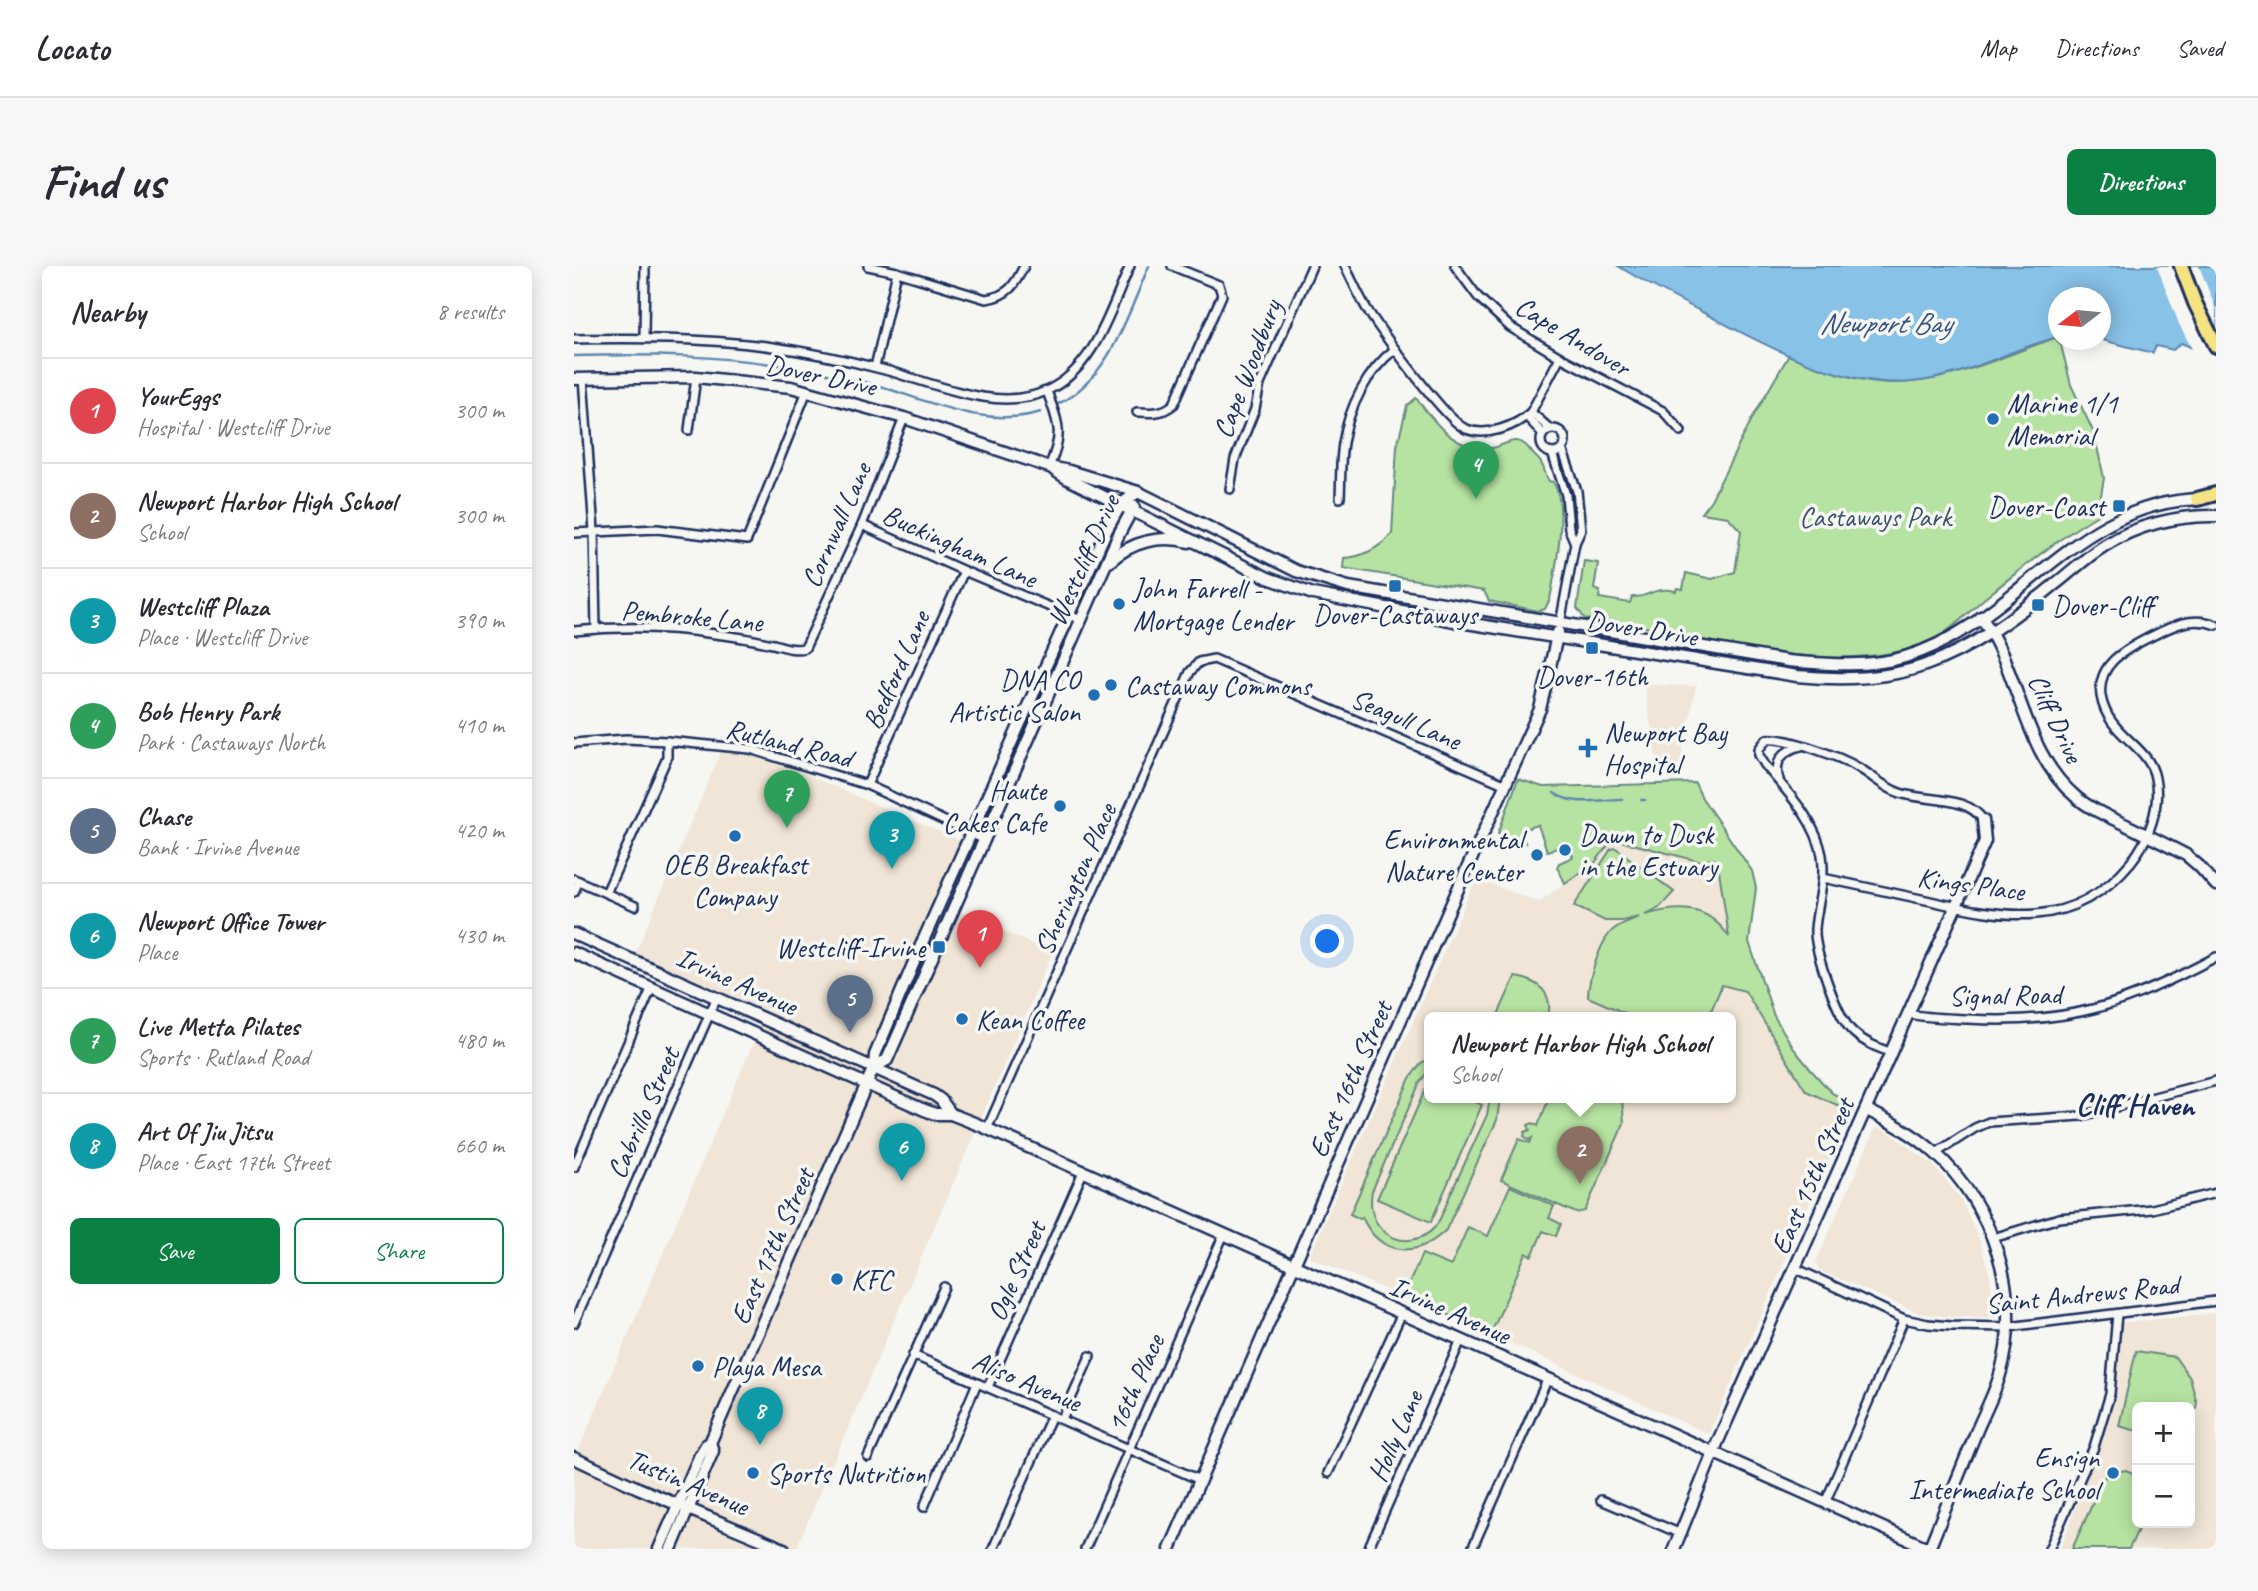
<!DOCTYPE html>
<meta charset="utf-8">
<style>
:root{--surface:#fff;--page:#f7f7f7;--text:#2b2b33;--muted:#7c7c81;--line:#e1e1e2;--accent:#0b8043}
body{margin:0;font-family:Caveat,sans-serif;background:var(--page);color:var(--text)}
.controls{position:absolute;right:21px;bottom:21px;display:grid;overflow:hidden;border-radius:10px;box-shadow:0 4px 18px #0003}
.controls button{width:63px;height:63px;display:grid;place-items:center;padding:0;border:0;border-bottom:2px solid var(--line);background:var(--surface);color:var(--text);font:35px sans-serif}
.compass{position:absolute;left:1474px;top:21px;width:63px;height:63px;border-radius:50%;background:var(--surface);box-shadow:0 4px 18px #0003;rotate:254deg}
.you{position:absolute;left:754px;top:676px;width:24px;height:24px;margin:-18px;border:5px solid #fff;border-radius:50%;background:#1a73e8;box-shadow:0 0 0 10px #1a73e833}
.badge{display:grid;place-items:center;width:46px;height:46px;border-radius:50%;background:var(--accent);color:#fff;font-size:23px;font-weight:700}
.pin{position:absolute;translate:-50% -58px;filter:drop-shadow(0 2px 4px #0008)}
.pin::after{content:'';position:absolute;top:37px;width:24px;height:21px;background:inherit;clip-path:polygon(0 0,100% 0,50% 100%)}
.popup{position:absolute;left:850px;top:746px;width:312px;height:91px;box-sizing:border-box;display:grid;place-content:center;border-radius:10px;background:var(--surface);filter:drop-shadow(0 2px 5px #0005);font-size:23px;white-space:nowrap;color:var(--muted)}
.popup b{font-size:26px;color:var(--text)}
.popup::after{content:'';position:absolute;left:50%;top:100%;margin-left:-14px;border:14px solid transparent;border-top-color:var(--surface)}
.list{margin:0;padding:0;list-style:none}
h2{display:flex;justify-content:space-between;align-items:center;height:91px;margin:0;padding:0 28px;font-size:30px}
h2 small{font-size:23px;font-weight:400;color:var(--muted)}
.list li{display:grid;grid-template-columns:46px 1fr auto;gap:21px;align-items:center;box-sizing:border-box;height:105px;padding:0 28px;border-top:2px solid var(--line)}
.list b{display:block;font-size:26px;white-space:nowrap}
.list p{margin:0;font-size:23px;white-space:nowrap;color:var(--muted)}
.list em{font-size:23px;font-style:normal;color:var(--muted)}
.actions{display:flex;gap:14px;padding:21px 28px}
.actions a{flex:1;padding:16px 0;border:2px solid var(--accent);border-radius:10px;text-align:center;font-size:24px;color:var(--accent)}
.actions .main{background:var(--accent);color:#fff}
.map{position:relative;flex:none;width:1642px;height:1283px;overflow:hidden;border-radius:10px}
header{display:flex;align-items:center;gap:42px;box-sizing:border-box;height:98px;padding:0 35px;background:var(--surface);border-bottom:2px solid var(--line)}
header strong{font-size:33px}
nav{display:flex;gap:38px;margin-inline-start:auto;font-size:24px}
.intro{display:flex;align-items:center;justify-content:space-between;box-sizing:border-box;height:168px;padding:0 42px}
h1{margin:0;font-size:49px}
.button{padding:18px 32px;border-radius:10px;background:var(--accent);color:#fff;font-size:24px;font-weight:700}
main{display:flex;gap:42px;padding:0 42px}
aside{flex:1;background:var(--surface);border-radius:10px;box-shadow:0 4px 18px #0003}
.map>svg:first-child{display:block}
.built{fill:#f0e5d6;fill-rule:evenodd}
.green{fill:#b6e3a1;stroke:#688980;stroke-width:2}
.water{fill:#88c2e7;stroke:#5c87b0;stroke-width:2}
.pier{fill:#f6f6f2}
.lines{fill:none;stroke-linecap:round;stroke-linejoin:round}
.stream{stroke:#5c87b0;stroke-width:2.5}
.street-casing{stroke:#1b2f5e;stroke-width:12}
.secondary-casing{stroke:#1b2f5e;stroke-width:15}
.highway-casing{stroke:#1b2f5e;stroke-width:18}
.street{stroke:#f6f6f2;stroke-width:7}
.secondary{stroke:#f6f6f2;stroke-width:10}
.highway{stroke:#f5e382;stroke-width:12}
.poi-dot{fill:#1f6fb2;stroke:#f6f6f2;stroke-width:2.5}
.labels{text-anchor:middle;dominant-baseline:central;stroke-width:7;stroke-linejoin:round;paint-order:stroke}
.street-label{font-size:28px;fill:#1b2f5e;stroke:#f6f6f2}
.poi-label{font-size:28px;fill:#1b2f5e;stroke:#f6f6f2;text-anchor:start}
.park-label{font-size:28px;fill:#3a536b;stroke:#f6f6f2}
.water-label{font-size:30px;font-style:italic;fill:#365480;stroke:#f6f6f2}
.quarter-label{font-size:32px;font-weight:bold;fill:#1b2f5e;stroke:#f6f6f2}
</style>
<header>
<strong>Locato</strong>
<nav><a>Map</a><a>Directions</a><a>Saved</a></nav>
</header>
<div class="intro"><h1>Find us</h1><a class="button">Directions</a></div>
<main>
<aside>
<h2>Nearby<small>8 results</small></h2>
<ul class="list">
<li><span class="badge" style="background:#e0444e">1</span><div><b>YourEggs</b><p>Hospital · Westcliff Drive</p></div><em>300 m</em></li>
<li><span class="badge" style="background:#8d6e63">2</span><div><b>Newport Harbor High School</b><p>School</p></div><em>300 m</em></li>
<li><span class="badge" style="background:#0f9aa8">3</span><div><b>Westcliff Plaza</b><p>Place · Westcliff Drive</p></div><em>390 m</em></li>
<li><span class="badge" style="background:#2e9e5b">4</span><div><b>Bob Henry Park</b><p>Park · Castaways North</p></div><em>410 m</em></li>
<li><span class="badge" style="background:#5c6f8a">5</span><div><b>Chase</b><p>Bank · Irvine Avenue</p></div><em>420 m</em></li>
<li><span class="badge" style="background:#0f9aa8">6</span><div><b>Newport Office Tower</b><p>Place</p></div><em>430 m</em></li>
<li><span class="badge" style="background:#2e9e5b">7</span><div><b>Live Metta Pilates</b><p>Sports · Rutland Road</p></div><em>480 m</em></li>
<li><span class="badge" style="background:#0f9aa8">8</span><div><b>Art Of Jiu Jitsu</b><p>Place · East 17th Street</p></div><em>660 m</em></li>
</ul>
<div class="actions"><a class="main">Save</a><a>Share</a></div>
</aside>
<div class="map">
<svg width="1642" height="1283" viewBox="0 0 1642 1283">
<rect width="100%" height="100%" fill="#f6f6f2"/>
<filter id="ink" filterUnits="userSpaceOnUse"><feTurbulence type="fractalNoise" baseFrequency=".0143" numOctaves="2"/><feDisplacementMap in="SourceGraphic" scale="14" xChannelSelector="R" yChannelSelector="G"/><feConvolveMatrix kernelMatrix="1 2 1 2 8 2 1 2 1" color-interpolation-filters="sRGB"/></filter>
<g filter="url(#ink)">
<g class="built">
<path d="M1070 419 1122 420 1106 498 1084 501Z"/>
<path d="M152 474 391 577 362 635 478 687 222 1283H0V1195L193 745 61 688Z"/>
<path d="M1039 573 1124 595 1140 592 1144 598 1156 673 1171 725 1179 739 1232 825 1276 845 1135 1168 917 1068 735 991 902 613 965 636 1009 604 1014 607ZM856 752H1156V832H856Z"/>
<path d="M1302 861 1314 866 1359 899 1386 932 1405 973 1416 1011 1421 1051H1378L1345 1047 1245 1004 1242 996Z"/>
<path d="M1642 1047V1283H1486L1534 1157 1545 1103 1547 1057ZM1563 1141H1616V1257H1563Z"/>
</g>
<g class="green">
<path d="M1481 72 1487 79 1497 119 1520 167 1530 212 1525 241 1527 247C1486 271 1448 302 1411 332 1395 345 1381 362 1362 372 1295 409 1167 385 1096 366 1069 359 1039 357 1011 353L1003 342 1010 295 1024 297 1020 323 1026 325 1025 332 1056 337 1058 331C1077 332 1077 320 1102 325L1103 322 1109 323 1112 307 1138 313 1161 306 1167 265 1154 251 1127 247 1137 234 1180 149 1215 89C1244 100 1273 113 1303 116 1364 123 1425 91 1481 72Z"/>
<path d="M842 132C862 158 881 186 918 182 927 181 934 174 943 175 954 177 956 186 963 192 972 200 969 207 975 215 976 216 978 215 979 216 995 239 981 307 976 333L971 343 965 345 915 335 910 325 769 302 770 292C790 291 805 282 818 268L823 180 833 140Z"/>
<path d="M944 513 969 521 1121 517 1128 532 1178 605 1182 622 1175 676 1200 750 1220 783 1237 804 1258 827 1279 838 1276 845 1232 825 1171 725 1148 719 1134 752H1062L1014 731C1014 715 1026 674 1040 663 1047 658 1057 654 1065 651L1048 655H1031L1000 640 1037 583 1042 582 1100 626 1085 642 1071 649C1106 639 1134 639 1155 671L1144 598 1140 593 1124 595 1039 573 1013 607 1009 605 991 617 983 601 985 597 999 591 994 579 973 585 964 559 947 564 951 577 924 568Z"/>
<path d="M941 711C964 714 980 727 974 752L923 751Z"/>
<path d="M855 793V804L846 816 798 925C795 942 798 956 812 967 827 979 849 975 861 961 868 952 872 938 877 927 889 901 901 875 913 849L916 832H926L923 854 872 964C842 993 806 990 788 951L786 953 776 948 836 812 847 797Z"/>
<path d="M855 815 856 832H894L908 839 857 956 803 933Z"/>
<path d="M975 832H1048L1050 857 1011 945 1002 947 927 914 945 873 956 877 958 872 955 874 950 870 951 866 956 864 954 859 959 857 964 860Z"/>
<path d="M936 920 980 940 975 952 987 958 982 970 969 965 958 990 952 987 917 1068 830 1029 848 988 877 1000 894 961 914 970Z"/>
<path d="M1562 1085 1601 1091 1616 1112 1623 1138 1616 1162V1141H1563V1165L1545 1160Z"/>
<path d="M1552 1204 1563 1209V1257H1567L1555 1283H1498L1532 1208Z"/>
</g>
<path class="water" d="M1044 0H1642V92L1607 77 1599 84 1582 80 1579 87 1532 75 1527 73 1526 32H1484V71C1435 83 1389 112 1337 116 1265 122 1190 78 1128 46 1100 31 1071 17 1044 0Z"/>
<path class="pier" d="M1583 0H1625L1642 43V95L1619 85 1605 58Z"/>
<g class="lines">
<g class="stream">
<path d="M0 90C75 88 149 89 223 102 249 107 276 112 302 119 355 135 411 163 467 146"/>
<path d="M484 138C536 112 553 50 575 0"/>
<path d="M980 527C1001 541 1025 533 1048 533"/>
<path d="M1067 534H1071"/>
</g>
<g class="street-casing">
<g id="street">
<path d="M294 0 323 6 412 33C434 30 441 19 450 0"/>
<path d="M771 0C779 16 786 33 796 48 810 69 873 156 892 163 913 171 941 161 957 146L986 91"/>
<path d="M881 0 904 31 936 61 986 91 1089 145 1107 165"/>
<path d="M70 72 71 0"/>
<path d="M0 73C64 72 128 72 192 80 230 85 269 93 307 103 356 115 422 148 472 125 521 103 536 44 556 0"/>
<path d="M301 101 323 6"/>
<path d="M9 112 20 265 22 363"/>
<path d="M473 125C485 160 490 166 475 201"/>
<path d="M563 146C578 147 588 148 600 138L648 29 645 19 598 0"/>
<path d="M957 146 976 163"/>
<path d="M952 150 969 168"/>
<circle cx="979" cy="175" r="12"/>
<path d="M115 164 122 111"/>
<path d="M978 187 992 229 995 263 1001 277"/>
<path d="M656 223 661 193 681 143 686 118 738 0"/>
<path d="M766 232C767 214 766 195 769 177 775 141 793 105 821 83"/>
<path d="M288 259 390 305 507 354"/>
<path d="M0 267 83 263 173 274 233 125"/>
<path d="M986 358 1001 277 1007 264 1003 225 988 183"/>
<path d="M0 365C46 360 95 361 141 368 158 370 177 373 194 377 207 379 217 385 231 382L288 259 330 152"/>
<path d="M0 477 52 473 93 475 176 483 293 519 409 573"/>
<path d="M1205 513C1199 495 1210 484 1227 480"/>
<path d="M293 519 390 305"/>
<path d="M1249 612C1283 619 1318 627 1352 634 1431 652 1499 666 1557 596 1575 574 1587 540 1581 512 1575 478 1534 471 1527 430 1523 399 1549 385 1572 373 1596 361 1616 349 1642 359"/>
<path d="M0 613 61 640"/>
<path d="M0 626 5 615"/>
<path d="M32 627 93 492V475"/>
<path d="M1335 748C1354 752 1375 752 1394 753 1497 759 1553 738 1642 691"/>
<path d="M1318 787C1305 782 1291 777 1280 767 1264 754 1240 685 1241 663 1243 638 1252 614 1248 589 1241 553 1213 526 1191 499L1185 489V483L1193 473C1213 471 1267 491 1285 502 1299 510 1310 522 1326 527 1352 536 1393 529 1409 554"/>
<path d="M413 863 616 406 625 396 640 393 930 518"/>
<path d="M1362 887 1401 862 1415 856 1507 850 1642 815"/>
<path d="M0 901 78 721"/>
<path d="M1419 972 1485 952 1578 943 1642 927"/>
<path d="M1221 1002 1330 1053 1354 1058 1377 1060 1434 1061 1642 1035"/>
<path d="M0 1057 143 731"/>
<path d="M339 1089 626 1214"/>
<path d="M414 1121 509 906"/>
<path d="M488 1153 516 1090"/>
<path d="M294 1191 370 1021"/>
<path d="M754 1207 828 1047"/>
<path d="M1027 1234 1107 1268"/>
<path d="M1251 1237 1330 1053"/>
<path d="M350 1241 403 1117"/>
<path d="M419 1283 478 1149"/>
<path d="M511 1283 650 968"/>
<path d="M794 1283 887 1074"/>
<path d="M898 1283 974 1112"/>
<path d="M1475 1283 1520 1181 1536 1128 1543 1048"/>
</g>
</g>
<g class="secondary-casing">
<g id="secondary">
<path d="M0 113 122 111 217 121 330 152 475 201 495 205 564 226 722 305 774 321 1214 395C1252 398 1294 402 1331 391 1444 357 1499 235 1628 233"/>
<path d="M480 204 494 213 694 312 739 328 880 355 1223 410C1265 414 1309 414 1349 400 1398 383 1441 351 1480 319 1497 306 1512 291 1530 280 1562 259 1604 249 1642 250"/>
<path d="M535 296C557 276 586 268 615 276"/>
<path d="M1407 351C1447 406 1448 486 1502 531 1517 544 1536 551 1554 560 1573 569 1593 579 1612 589L1625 600 1642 619"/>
<path d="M0 668 360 829 367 834 377 848"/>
<path d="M0 687 348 843 361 848H377L405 859 1356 1283"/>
<path d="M300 801 313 794 545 268 560 240"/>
<path d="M1293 844C1317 856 1340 868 1360 886 1418 937 1449 1030 1427 1105 1422 1125 1411 1145 1403 1164 1387 1204 1371 1243 1355 1283"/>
<path d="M0 1192 64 1222 210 1283"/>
<path d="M85 1283 126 1189 132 1179 136 1177 300 801 301 789 348 677 533 263 547 238 564 226"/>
<path d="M97 1283 139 1185 136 1177"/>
<path d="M596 1283 891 607 966 443 984 366"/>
<path d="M1100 1283 1144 1175 1411 575 1409 554"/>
</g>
</g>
<g class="highway-casing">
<g id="highway">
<path d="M1607 0 1621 37 1642 80"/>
<path d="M1623 233 1642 228"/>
</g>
</g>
<use href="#street" class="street"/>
<use href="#secondary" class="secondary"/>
<use href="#highway" class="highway"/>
</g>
</g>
<g class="poi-dot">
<circle cx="1419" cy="153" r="7"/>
<rect x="1538" y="233" width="14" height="14" rx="3.5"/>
<rect x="814" y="313" width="14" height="14" rx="3.5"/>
<circle cx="545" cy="338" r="7"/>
<rect x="1457" y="332" width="14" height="14" rx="3.5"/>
<rect x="1011" y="375" width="14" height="14" rx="3.5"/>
<circle cx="537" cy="419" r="7"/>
<circle cx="520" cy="429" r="7"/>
<path d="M1010.5 471.5h7v7h7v7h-7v7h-7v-7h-7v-7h7z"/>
<circle cx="486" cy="540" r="7"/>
<circle cx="161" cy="570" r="7"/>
<circle cx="991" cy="584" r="7"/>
<circle cx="963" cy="589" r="7"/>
<rect x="358" y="674" width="14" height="14" rx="3.5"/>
<circle cx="388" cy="753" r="7"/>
<circle cx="263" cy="1013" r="7"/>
<circle cx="124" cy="1100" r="7"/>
<circle cx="179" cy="1207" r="7"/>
<circle cx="1539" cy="1207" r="7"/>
</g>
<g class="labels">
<g class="street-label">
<text transform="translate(999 70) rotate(31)">Cape Andover</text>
<text transform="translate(673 103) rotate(-69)">Cape Woodbury</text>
<text transform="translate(247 109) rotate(12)">Dover Drive</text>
<text transform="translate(262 259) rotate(-66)">Cornwall Lane</text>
<text transform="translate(386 280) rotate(24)">Buckingham Lane</text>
<text transform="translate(509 294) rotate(-66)">Westcliff Drive</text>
<text transform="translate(118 350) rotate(5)">Pembroke Lane</text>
<text transform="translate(1068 362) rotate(9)">Dover Drive</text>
<text transform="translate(322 404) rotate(-66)">Bedford Lane</text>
<text transform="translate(1482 452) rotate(65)">Cliff Drive</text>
<text transform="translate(832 453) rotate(23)">Seagull Lane</text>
<text transform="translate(215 477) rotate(14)">Rutland Road</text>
<text transform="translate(501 613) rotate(-66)">Sherington Place</text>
<text transform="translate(1397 618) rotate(8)">Kings Place</text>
<text transform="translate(163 715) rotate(24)">Irvine Avenue</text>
<text transform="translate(1431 729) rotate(-1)">Signal Road</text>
<text transform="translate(776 813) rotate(-66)">East 16th Street</text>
<text transform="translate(69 847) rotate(-66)">Cabrillo Street</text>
<text transform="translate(1238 910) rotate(-66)">East 15th Street</text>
<text transform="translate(198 980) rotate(-66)">East 17th Street</text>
<text transform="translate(442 1005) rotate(-66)">Ogle Street</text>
<text transform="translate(1508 1028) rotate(-6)">Saint Andrews Road</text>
<text transform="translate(876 1044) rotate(24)">Irvine Avenue</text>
<text transform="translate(453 1115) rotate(23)">Aliso Avenue</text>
<text transform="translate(561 1117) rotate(-66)">16th Place</text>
<text transform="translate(821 1170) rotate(-66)">Holly Lane</text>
<text transform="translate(114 1216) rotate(23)">Tustin Avenue</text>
</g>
<g class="poi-label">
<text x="1433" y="137">Marine 1/1<tspan x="1433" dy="32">Memorial</tspan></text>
<text x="1531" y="240" text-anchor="end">Dover-Coast</text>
<text x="559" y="322">John Farrell -<tspan x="559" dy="32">Mortgage Lender</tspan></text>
<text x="1478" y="339">Dover-Cliff</text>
<text x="821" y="348" text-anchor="middle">Dover-Castaways</text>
<text x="1018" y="410" text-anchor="middle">Dover-16th</text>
<text x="506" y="413" text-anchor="end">DNA CO<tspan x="506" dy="32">Artistic Salon</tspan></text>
<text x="551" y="419">Castaway Commons</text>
<text x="1030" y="466">Newport Bay<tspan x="1030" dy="32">Hospital</tspan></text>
<text x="472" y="524" text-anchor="end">Haute<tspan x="472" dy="32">Cakes Cafe</tspan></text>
<text x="1005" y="568">Dawn to Dusk<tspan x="1005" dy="32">in the Estuary</tspan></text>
<text x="949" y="573" text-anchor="end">Environmental<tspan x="949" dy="32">Nature Center</tspan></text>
<text x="161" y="598" text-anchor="middle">OEB Breakfast<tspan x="161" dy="32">Company</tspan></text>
<text x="351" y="681" text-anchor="end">Westcliff-Irvine</text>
<text x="402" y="753">Kean Coffee</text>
<text x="277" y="1013">KFC</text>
<text x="138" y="1100">Playa Mesa</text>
<text x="1525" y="1191" text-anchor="end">Ensign<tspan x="1525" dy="32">Intermediate School</tspan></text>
<text x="193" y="1207">Sports Nutrition</text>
</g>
<g class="park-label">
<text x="1301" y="250">Castaways Park</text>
</g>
<g class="water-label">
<text x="1311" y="57">Newport Bay</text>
</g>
<g class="quarter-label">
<text x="1561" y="838">Cliff Haven</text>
</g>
</g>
</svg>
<div class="controls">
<button>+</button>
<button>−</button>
</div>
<svg class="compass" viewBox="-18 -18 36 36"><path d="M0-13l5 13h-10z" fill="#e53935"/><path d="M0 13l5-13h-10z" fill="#7c7c81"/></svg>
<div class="you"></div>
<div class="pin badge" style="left:406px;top:702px;background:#e0444e">1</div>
<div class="pin badge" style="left:1006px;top:918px;background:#8d6e63">2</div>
<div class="popup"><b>Newport Harbor High School</b>School</div>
<div class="pin badge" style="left:318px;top:603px;background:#0f9aa8">3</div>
<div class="pin badge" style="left:902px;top:233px;background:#2e9e5b">4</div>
<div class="pin badge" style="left:276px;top:767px;background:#5c6f8a">5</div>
<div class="pin badge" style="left:328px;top:915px;background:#0f9aa8">6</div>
<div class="pin badge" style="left:213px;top:562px;background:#2e9e5b">7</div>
<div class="pin badge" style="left:186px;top:1179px;background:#0f9aa8">8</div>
</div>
</main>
